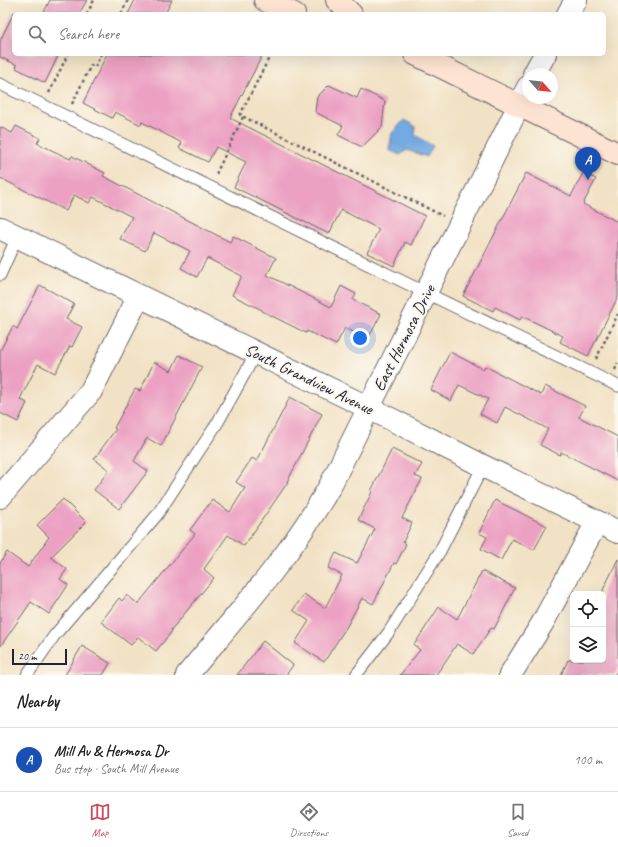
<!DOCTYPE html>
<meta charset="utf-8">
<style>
:root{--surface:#fff;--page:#f6f6f6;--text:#202124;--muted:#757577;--line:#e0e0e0;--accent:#d1495b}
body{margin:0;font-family:Caveat,sans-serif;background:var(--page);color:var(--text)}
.controls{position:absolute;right:12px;bottom:12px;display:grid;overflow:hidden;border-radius:6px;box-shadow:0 4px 16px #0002}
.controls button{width:36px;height:36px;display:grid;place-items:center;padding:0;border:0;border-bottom:1px solid var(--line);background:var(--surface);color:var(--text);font:20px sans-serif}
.compass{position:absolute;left:522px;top:68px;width:36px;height:36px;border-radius:50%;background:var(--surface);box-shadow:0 4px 16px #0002;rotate:117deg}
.scale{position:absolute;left:12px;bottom:10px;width:55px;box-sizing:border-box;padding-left:4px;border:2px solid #22223b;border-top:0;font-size:11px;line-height:14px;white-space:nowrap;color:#22223b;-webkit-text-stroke:3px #fbf7ec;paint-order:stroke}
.you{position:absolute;left:360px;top:338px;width:14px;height:14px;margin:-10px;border:3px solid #fff;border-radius:50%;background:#1a73e8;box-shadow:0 0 0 6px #1a73e833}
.badge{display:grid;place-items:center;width:26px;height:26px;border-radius:50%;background:var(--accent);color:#fff;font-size:13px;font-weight:700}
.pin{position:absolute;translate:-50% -33px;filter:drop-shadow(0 1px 2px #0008)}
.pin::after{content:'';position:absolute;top:21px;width:14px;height:12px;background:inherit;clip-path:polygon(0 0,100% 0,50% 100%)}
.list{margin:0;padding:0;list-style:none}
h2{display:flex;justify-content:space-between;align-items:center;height:52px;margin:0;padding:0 16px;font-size:17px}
h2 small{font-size:13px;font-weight:400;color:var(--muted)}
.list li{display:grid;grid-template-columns:26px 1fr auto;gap:12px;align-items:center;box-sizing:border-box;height:64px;padding:0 16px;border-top:1px solid var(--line)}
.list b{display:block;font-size:15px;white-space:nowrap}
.list p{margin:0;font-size:13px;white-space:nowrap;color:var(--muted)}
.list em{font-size:13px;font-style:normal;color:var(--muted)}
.icon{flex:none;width:22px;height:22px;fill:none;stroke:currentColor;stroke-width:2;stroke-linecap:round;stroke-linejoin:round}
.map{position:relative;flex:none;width:618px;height:675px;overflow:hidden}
.search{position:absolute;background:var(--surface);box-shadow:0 4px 16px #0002;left:12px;right:12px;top:12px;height:44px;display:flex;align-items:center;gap:10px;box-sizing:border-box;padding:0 14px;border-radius:6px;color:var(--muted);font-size:15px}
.sheet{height:116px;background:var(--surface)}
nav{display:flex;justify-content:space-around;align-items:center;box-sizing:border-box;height:56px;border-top:1px solid var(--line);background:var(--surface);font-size:11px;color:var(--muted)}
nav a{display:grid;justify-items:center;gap:2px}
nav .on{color:var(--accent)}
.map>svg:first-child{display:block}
.water{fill:#73aae1;stroke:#4a668e}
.building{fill:#eca1c3}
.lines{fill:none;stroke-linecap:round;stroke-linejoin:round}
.service-casing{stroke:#6b656b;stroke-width:13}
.minor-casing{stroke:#6b656b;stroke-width:24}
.secondary-casing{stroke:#6b656b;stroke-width:24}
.path{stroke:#6b656b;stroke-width:2.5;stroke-dasharray:3 3;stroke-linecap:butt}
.service{stroke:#fff;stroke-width:11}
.minor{stroke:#fff;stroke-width:22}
.secondary{stroke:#fde3d1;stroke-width:22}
.labels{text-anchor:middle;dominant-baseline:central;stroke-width:4;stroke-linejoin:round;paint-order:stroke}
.street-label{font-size:17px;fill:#22223b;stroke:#fbf7ec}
</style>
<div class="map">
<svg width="618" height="675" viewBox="0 0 618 675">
<rect width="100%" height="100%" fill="#fbf7ec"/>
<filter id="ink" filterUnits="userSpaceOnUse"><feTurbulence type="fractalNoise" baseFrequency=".025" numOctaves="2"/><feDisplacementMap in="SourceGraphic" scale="8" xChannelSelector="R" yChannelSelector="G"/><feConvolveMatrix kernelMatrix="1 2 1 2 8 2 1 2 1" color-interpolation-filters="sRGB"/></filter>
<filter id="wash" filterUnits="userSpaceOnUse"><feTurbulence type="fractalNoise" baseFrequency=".012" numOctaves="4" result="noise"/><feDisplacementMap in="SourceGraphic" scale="16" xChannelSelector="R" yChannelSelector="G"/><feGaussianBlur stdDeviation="0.9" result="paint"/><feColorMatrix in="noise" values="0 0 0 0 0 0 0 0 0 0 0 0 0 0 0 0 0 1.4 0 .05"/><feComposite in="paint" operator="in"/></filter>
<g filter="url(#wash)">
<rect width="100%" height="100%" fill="#f2e2c5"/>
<path class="water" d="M404 120 415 126V135L433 146 427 157 407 150 400 155 389 150 392 133Z"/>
<g id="blocks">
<g class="building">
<path d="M50 0H87L79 14H43Z"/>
<path d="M135 0H172L165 14H128Z"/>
<path d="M14 12V54H59L45 83 16 68 17 65 0 57V41Z"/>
<path d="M107 54H263L230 118 425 216 411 245 405 242 394 266 367 253 379 229 341 210 329 234 234 187 246 162 216 147 208 162 179 148 182 143 142 122 141 125 115 112 112 118 83 103Z"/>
<path d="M329 85 357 98 361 89 385 101 382 127 362 147 338 135 343 126 315 112 317 97Z"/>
<path d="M16 126 40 138 37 143 70 159 72 156 105 173 103 176 230 242 233 236 276 258 267 275 331 307 341 286 356 294 353 300 381 314 368 339 345 328 336 345 307 331 306 333 262 311V310L232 295 242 276 207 258 197 277 181 268 190 251 154 233 145 251 120 239 132 217 93 197 89 203 74 195 66 211 0 178V127L12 133Z"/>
<path d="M526 173 571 196 583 173 596 179 583 204 618 222V297L588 356 560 342 563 336 522 316 520 320 495 307 493 311 463 296Z"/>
<path d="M40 285 74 304 66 319 82 327 72 347 70 346 55 373 38 364 20 399 27 403 18 422 0 413V351L13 326 17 329Z"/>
<path d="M450 352 483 369 485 366 541 395 545 386 585 406 579 417 618 437V481L561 452 560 455 540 445 548 429 505 407 497 423 480 414 488 399 459 385 451 401 431 390Z"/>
<path d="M179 355 202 367 161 446 147 438 134 461 148 471 119 509 94 490 109 470 94 459 116 429 114 428 135 389 140 391 154 362 171 371Z"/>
<path d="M290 397 322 414 287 482H288L244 546 228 535 204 569 214 578 171 630 172 631 156 651 138 637 131 645 101 622 119 598 122 601 127 595 138 604 195 534 190 530 212 500 230 512 245 488 236 482 252 458 257 461Z"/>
<path d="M392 449 422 464 415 476 422 479 402 518 412 523 403 542 406 544 396 564 394 563 373 604 362 598 347 626 324 662 295 643 309 621 293 610 304 594 325 608 342 575 328 568 336 553 357 563 375 529 358 520 372 492 371 491Z"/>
<path d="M63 499 86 522 51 557 67 569 60 579 68 585 49 614 31 602 0 647V563L7 552 28 567 49 537 37 525Z"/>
<path d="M495 500 547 526 534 550 512 539 501 560 481 549 487 537 479 533Z"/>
<path d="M618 559V668L615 675H561L568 660H603V590Z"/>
<path d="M482 571 515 588 494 629 491 628 473 654 457 644 436 675H400L420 650 414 645 439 607 457 619Z"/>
<path d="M263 641 293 665 286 675H237Z"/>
<path d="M82 646 110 663 103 675H65Z"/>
</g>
</g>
</g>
<g filter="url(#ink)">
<use href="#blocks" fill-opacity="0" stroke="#6b656b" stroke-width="1"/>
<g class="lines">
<g class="service-casing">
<g id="service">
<path d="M0 84 414 287 618 386"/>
<path d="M0 275 17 237"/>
<path d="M27 675 54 636 157 515 218 422 256 353"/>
<path d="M356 675 389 632 440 551 483 466"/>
</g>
</g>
<g class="minor-casing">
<g id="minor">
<path d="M568 14 576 0"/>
<path d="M534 74 545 54"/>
<path d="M0 228 369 408 483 466 618 532"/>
<path d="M0 497 91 391 139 296"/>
<path d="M187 675C238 614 291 555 330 486L528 87"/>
<path d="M510 675 542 624 597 522"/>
</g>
</g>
<g class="secondary-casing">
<g id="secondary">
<path d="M265 0 294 14"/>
<path d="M337 0 351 14"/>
<path d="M415 54 618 154"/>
</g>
</g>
<g class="path">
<path d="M87 14 94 0"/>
<path d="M121 14 128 0"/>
<path d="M271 54 240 115 443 216"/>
<path d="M49 93 68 54"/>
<path d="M72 104 91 65 95 67 101 54"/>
<path d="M216 174 243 117"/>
<path d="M596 359 618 314"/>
<path d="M615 370 618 363"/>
</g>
<use href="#service" class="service"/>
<use href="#minor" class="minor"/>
<use href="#secondary" class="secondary"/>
</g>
</g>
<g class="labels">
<g class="street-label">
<text transform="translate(404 338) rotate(-63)">East Hermosa Drive</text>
<text transform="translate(309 379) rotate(26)">South Grandview Avenue</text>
</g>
</g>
</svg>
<div class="controls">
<button><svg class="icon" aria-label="locate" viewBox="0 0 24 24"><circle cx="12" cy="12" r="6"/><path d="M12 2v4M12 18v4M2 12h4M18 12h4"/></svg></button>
<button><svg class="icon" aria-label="layers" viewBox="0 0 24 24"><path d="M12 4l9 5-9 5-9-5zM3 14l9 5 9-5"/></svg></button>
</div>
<svg class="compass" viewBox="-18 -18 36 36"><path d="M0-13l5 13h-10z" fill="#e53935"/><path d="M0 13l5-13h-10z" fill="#757577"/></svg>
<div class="scale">20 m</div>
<div class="you"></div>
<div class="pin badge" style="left:588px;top:180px;background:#1a4fb4">A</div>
<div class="search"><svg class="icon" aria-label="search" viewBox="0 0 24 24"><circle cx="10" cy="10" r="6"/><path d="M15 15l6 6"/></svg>Search here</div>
</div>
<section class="sheet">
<h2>Nearby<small></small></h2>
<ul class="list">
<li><span class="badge" style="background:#1a4fb4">A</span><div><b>Mill Av &amp; Hermosa Dr</b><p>Bus stop · South Mill Avenue</p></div><em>100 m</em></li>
</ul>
</section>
<nav>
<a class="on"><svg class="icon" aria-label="map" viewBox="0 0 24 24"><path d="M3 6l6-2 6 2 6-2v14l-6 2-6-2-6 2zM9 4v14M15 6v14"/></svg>Map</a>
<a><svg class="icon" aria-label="directions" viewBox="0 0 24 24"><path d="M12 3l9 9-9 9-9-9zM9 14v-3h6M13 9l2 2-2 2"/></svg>Directions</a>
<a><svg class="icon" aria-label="saved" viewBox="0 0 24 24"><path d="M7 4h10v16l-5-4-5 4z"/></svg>Saved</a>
</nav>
